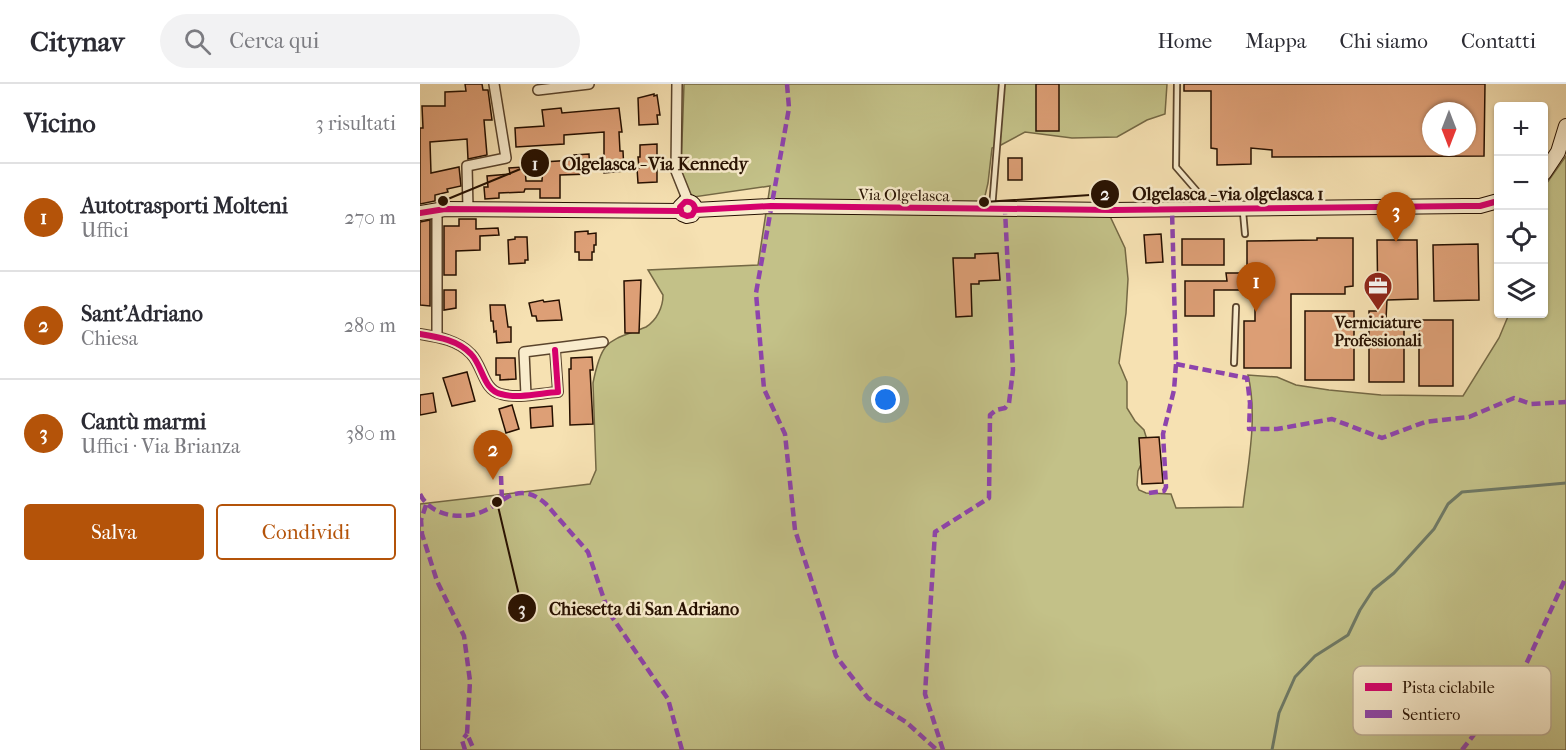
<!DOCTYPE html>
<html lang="it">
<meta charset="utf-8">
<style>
:root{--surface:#fff;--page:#f2f2f3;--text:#2b2b33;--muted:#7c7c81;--line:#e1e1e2;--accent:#b45309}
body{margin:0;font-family:"IM FELL French Canon",serif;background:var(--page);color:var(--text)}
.controls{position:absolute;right:18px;top:18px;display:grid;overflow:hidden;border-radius:6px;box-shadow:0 2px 4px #0004}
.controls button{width:54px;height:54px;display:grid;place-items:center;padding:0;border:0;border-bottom:2px solid var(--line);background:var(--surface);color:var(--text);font:30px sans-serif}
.compass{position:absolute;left:1002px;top:18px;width:54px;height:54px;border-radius:50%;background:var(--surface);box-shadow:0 2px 4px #0004;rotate:180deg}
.you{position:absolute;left:466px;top:316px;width:21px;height:21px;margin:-15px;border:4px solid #fff;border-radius:50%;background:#1a73e8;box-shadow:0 0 0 9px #1a73e833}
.badge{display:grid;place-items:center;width:39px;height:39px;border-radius:50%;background:var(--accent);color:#fff;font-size:20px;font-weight:700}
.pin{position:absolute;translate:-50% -50px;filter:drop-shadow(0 2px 3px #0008)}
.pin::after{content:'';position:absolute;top:32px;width:21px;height:18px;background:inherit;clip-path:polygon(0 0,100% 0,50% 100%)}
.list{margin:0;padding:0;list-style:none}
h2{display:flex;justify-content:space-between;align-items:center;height:78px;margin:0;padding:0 24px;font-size:26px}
h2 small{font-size:20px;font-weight:400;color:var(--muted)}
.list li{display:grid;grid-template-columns:39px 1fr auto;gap:18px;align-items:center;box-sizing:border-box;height:108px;padding:0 24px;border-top:2px solid var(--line)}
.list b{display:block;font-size:22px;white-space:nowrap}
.list p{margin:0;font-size:20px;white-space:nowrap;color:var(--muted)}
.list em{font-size:20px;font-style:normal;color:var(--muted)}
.actions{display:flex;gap:12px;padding:18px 24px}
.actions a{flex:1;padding:14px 0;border:2px solid var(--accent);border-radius:6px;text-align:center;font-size:21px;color:var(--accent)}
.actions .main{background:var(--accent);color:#fff}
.icon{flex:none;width:33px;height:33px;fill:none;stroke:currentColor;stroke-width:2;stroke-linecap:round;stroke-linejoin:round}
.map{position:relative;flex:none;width:1146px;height:666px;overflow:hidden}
header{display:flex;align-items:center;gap:36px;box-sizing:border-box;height:84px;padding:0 30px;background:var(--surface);border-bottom:2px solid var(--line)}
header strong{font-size:28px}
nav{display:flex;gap:33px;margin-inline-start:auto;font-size:21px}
.search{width:420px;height:54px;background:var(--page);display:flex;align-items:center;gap:15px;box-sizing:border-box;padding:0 21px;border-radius:33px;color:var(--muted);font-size:22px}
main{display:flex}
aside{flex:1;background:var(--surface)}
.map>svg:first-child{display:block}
.green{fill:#c3c188;stroke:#746844;stroke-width:1.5}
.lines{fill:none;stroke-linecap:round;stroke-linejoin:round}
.stream{stroke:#6e7864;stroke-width:3}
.building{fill:#dd9f76;stroke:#261000;stroke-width:1.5;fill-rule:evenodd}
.lane-casing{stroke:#5a442c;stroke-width:8}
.street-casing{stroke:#5a442c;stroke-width:12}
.secondary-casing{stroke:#261000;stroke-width:16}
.lane{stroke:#f9eccd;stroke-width:4.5}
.street{stroke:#f9eccd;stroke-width:9}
.secondary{stroke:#f9eccd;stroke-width:14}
.quiet{stroke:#8e44ad;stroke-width:4.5;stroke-dasharray:9 4.5;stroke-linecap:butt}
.cycleway-casing{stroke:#f9eccd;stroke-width:10}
.cycleway{stroke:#d6006c;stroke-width:6}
.labels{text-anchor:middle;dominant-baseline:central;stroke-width:5;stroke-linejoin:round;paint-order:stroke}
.street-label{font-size:16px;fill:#261000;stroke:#f9eccd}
.poi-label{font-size:16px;font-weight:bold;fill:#261000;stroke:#f9eccd}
.key{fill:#f9eccd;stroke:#baaa90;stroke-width:1.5}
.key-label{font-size:16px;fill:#261000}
.leader{fill:none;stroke:#261000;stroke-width:2}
.callout-dot{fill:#261000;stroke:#f9eccd;stroke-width:2}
.mark-label{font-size:18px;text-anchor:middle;font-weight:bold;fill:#fff}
.callout-label{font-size:18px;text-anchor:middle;font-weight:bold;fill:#261000;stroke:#f9eccd;stroke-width:5;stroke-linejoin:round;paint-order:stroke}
</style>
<header>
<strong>Citynav</strong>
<div class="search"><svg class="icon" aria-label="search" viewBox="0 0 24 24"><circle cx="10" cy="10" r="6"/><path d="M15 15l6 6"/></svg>Cerca qui</div>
<nav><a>Home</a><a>Mappa</a><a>Chi siamo</a><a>Contatti</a></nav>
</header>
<main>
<aside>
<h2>Vicino<small>3 risultati</small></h2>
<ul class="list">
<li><span class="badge">1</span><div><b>Autotrasporti Molteni</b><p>Uffici</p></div><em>270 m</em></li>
<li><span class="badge">2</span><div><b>Sant'Adriano</b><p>Chiesa</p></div><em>280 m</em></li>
<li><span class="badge">3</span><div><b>Cantù marmi</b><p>Uffici · Via Brianza</p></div><em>380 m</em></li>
</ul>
<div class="actions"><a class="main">Salva</a><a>Condividi</a></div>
</aside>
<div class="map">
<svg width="1146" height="666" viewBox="0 0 1146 666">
<rect width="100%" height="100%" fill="#f6e1b2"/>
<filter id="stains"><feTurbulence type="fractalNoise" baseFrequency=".00333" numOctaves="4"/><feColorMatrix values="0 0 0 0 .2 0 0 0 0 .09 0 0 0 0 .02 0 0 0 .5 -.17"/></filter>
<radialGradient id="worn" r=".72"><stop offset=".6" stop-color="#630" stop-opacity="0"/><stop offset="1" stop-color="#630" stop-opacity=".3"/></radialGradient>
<path class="green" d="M264 0H747L745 30 727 36 697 53 652 54 605 48 581 61 572 64 568 99 564 116 572 126 688 128 705 164 708 195 706 229 699 279 707 298V324L715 337 724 346 728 359 724 374 718 387 717 401 719 406 726 409 751 410 756 424 823 423C828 380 838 333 828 291L857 293 876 301 909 306 961 311 1043 312 1079 254 1089 230H1124V103L1146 72V666H0V420L170 400 176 386 173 299C182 254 188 258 226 243 237 236 243 223 243 211L228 186 338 181 350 102 260 115Z"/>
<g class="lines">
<path class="stream" d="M852 666 859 629 875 593 895 572 928 551 940 526 953 506 974 489 1014 445 1028 420 1042 408 1146 399"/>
</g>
<g class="building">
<path d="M45 0H62L63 6H68L72 36H64L67 71 48 75 47 55 10 58 11 89 39 83 41 102 27 105 28 108 15 111V117L0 120V44H3L2 22H25V8L46 7Z"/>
<rect x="616" y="0" width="23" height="47"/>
<path d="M764 0H1065L1064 72 852 73V66L831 64V80L797 81V65L791 64V7H764ZM1011 27H1047V63H1011Z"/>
<path d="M234 10V12L237 11 240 31H237L238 40 219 41 218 14Z"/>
<path d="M141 24 142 29 199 24 202 48H199L200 67H203L204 87 184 89V48L144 51V60L96 63 95 44 124 42 122 26Z"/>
<path d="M237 60V98L218 99 217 84H219L218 73H220V61Z"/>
<path d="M169 70 170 90 140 91V114H120V105H105L104 108 79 109V114L65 115 64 103H68L67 92 90 90 89 84 104 83 105 84 106 97H122L123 78 154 76V71Z"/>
<rect x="588" y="74" width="14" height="22"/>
<path d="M39 135H56V145L78 144 79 151 60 152V166L36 167V191H24V142H39Z"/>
<path d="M10 136V222L0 221V138Z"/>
<path d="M168 147V150L176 149V161H174V168H172V176H159V168H155V148Z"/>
<path d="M741 150 743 178 726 179 724 151Z"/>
<path d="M95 153H107L108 176H105V179L89 180 88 156 95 155Z"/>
<path d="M897 154H933V202L925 203V210H871V284H824V237H835V214H828V206H794V232H765V197H807L806 189H827V157L897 156Z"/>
<rect x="762" y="155" width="42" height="26"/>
<path d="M957 156H997L998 215 967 216 966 235H984V298H949V227H958Z"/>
<path d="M1058 160 1059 216 1014 217 1013 161Z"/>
<path d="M578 169 580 196 559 197V200H551L552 232 536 233 533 174H555V170Z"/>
<path d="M221 196 219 249H205L204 197Z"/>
<path d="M24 206H36V224L24 226Z"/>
<path d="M123 216 124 218 139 216 142 236 117 237 116 232H112L109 219Z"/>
<path d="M70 221H85L88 243H91V258L77 259 76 247 74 248 73 237H71Z"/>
<rect x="885" y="227" width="49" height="69"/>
<rect x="999" y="236" width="34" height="66"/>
<path d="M172 273 173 286H170L173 340 150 341 149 285H151V274Z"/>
<path d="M76 274H95L96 295 80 296V291H76Z"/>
<path d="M47 288 55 317 32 322 23 294Z"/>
<path d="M13 309 16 328 0 331V311Z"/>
<path d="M92 321 99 345 86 349 79 325Z"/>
<path d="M132 322 133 342 111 344 110 324Z"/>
<path d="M739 353 743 399 722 400 719 354Z"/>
</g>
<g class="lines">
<g class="lane-casing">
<g id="lane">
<path d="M757 0 756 83 789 121"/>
<path d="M572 124 582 0"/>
<path d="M823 128 825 150"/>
<path d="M814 279 816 223"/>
</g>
</g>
<g class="street-casing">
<g id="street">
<path d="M257 0 256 87 268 117"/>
<path d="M118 6 169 0"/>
<path d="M48 125 47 82 86 74 74 0"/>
<path d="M17 126V252"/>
<path d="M0 250C18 253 38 256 51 270 63 282 63 306 81 310 98 315 121 309 138 308L135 266"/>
<path d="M106 311 104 268 183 258"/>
</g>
</g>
<g class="secondary-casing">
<g id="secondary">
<path d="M1124 89 1138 68 1146 42"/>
<path d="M275 126C275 120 271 117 265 118L260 123 262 130 267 132 272 131 275 126 351 122 692 126 1044 122H1060L1078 117"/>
<path d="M0 129 25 125 260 127"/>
</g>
</g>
<use href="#lane" class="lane"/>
<use href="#street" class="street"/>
<use href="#secondary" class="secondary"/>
<g class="quiet">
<path d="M367 0 369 24 336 209 344 305 365 350 375 446 416 572 448 614 486 638 517 666"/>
<path d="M756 280 827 294 830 319 829 345H857L912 335 962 354 1005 338 1049 333 1094 314 1111 320 1146 318"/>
<path d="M81 392 82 417"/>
<path d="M729 409 744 407 746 403 743 350 754 306 756 280 752 126"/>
<path d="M0 410C11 433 44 437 66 426 75 422 86 412 95 410 108 407 117 412 126 420L168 468 188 527 248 615 262 666"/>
<path d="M6 421 1 436 2 450 17 497 44 552 50 597 47 650 54 666"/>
<path d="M45 666 42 656 47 650"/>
<path d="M523 666 505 610 515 448 569 414 570 331 576 326 585 324 589 319 593 286 585 126"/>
<path d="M1042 666 1056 648 1072 592 1103 587 1146 493"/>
</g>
<g class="cycleway-casing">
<g id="cycleway">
<path d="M275 126C275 120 271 117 265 118L260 123 262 130 267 132 272 131 275 126 351 122 692 126 1044 122H1060L1078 117"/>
<path d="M0 129 25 125 260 127"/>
<path d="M0 250C18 253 38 256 51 270 63 282 63 306 81 310 98 315 121 309 138 308L135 266"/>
</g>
</g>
<use href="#cycleway" class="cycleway"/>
</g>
<defs>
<g id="office-pin" transform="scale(1.5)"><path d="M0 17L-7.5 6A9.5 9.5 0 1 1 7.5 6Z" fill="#8f2418" stroke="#f9eccd"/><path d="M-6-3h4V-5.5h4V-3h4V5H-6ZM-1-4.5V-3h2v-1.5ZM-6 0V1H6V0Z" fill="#fff"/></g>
</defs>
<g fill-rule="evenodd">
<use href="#office-pin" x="958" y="202"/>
</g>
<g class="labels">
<g class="street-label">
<text transform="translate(484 111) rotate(1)">Via Olgelasca</text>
</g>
<g class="poi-label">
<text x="958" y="238">Verniciature<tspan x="958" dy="18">Professionali</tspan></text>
</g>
</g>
<rect x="933" y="582" width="198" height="69" rx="9" class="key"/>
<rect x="945" y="599" width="27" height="8" fill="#d6006c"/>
<rect x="945" y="626" width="27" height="8" fill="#8e44ad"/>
<g class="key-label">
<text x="982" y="609">Pista ciclabile</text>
<text x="982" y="636">Sentiero</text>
</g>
<path class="leader" d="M23 117L115 79M564 118L685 110M77 418L102 524"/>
<g class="callout-dot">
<circle cx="23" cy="117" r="6"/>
<circle cx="564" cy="118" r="6"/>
<circle cx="77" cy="418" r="6"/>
<circle cx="115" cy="79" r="15"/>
<circle cx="685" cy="110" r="15"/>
<circle cx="102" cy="524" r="15"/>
</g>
<g class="mark-label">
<text x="115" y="86">1</text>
<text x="685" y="116">2</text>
<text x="102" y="531">3</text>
</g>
<g class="callout-label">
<text x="235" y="86">Olgelasca - Via Kennedy</text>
<text x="808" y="116">Olgelasca - via olgelasca 1</text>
<text x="224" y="531">Chiesetta di San Adriano</text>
</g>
<rect width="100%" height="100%" filter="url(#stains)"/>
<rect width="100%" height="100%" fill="url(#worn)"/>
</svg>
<div class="controls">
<button>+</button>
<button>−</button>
<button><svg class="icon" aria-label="locate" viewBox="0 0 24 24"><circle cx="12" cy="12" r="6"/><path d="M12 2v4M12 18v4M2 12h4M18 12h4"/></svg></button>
<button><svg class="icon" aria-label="layers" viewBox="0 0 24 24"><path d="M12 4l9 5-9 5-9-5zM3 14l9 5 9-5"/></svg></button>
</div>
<svg class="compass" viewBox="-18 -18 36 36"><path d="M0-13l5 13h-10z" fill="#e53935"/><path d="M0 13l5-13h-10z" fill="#7c7c81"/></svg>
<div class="you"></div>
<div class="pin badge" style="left:836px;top:228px">1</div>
<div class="pin badge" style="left:73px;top:396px">2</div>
<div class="pin badge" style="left:976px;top:158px">3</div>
</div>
</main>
